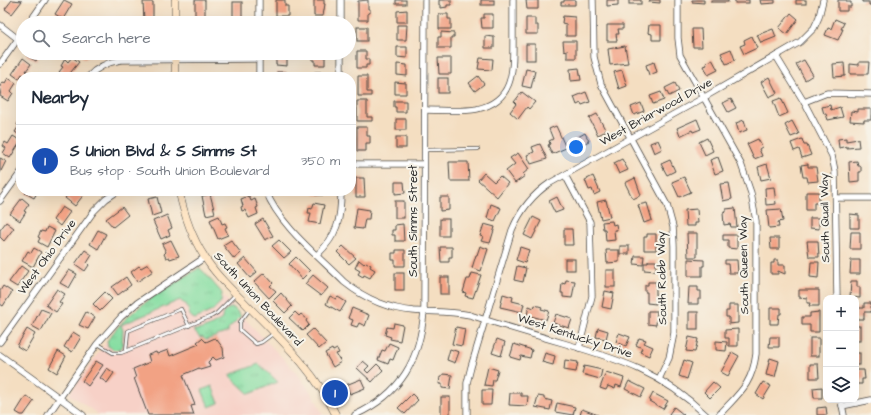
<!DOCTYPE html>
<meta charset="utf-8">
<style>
:root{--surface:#fff;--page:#f2f2f3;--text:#1f2937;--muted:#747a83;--line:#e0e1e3;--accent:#b5179e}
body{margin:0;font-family:"Architects Daughter",sans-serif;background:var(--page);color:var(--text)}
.controls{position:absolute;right:12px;bottom:12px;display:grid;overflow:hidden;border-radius:8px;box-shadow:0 4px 16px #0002}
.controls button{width:36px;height:36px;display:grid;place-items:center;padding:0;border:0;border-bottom:1px solid var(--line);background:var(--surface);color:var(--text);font:20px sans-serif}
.you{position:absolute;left:576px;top:147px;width:14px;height:14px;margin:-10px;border:3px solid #fff;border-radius:50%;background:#1a73e8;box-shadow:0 0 0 6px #1a73e833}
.badge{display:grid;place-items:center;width:26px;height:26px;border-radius:50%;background:var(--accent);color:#fff;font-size:13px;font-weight:700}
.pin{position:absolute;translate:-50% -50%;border:2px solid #fff;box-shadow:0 1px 4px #0006}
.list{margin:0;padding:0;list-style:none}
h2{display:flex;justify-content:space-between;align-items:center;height:52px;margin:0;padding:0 16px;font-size:17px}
h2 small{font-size:13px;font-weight:400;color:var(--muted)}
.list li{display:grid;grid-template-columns:26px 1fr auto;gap:12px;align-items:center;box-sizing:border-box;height:72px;padding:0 16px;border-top:1px solid var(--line)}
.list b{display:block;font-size:15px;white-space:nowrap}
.list p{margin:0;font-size:13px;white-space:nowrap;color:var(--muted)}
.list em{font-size:13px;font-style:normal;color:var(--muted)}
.icon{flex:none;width:22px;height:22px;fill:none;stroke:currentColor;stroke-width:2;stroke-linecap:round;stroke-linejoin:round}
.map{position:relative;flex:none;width:871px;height:415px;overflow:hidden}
.search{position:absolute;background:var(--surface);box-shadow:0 4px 16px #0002;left:16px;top:16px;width:340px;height:44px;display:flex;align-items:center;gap:10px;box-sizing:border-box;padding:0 14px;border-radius:22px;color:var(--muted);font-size:15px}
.panel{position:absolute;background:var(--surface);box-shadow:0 4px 16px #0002;left:16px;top:72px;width:340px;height:124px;border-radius:16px}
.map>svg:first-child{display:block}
.built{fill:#f7d1c7}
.grass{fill:url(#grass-tufts);stroke:#598467}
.pitch{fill:#87dea3;stroke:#598467}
.building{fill:#f2a284}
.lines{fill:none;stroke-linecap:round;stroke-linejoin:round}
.lane-casing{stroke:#494642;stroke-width:4}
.street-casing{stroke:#494642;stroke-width:7}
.secondary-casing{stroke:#494642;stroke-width:8}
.lane{stroke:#fff;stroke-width:2.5}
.street{stroke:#fff;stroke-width:5.5}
.secondary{stroke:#fee5c5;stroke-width:7}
.labels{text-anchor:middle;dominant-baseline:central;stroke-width:4;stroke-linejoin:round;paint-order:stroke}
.street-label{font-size:12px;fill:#2b2b2b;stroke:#f7f3e8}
</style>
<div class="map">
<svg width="871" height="415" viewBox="0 0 871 415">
<defs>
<pattern id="grass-tufts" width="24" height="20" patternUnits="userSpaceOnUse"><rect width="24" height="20" fill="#87dea3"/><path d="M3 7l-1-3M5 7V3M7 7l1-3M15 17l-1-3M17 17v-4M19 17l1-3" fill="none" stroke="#75bf8c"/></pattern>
</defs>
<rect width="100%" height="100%" fill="#f7f3e8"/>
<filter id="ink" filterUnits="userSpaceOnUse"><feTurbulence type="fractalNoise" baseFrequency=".025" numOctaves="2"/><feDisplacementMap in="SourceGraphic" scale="8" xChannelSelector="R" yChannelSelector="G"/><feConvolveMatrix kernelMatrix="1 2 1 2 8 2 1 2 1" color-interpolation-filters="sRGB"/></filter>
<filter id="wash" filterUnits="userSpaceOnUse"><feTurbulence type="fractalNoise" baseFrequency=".012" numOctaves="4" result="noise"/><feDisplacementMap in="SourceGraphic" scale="16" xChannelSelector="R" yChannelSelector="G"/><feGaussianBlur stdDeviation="0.9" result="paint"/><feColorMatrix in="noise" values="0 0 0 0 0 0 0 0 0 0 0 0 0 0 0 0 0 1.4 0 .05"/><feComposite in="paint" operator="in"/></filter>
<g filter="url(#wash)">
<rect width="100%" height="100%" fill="#f4dec1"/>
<path class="built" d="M198 270 296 372 315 398 323 415H99L69 394 119 324 144 303Z"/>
<g class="grass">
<path d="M199 268 203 271 222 293 221 302 212 311 195 319C187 316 190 310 186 304 185 304 180 301 180 300L121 325 123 330 122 348 114 350 108 346 107 341C129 308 166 289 199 268Z"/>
<path d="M230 308H234L241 316 228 329V332L206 340 202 337 200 338 193 330C202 331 214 324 222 319 222 312 225 310 230 308Z"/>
<path d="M259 364 278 382 249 394 229 375Z"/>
</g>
<path class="pitch" d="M212 386 219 403 209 407 202 390Z"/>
<g id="blocks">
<g class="building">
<path d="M12 0 22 1 12 14 5 9Z"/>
<path d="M64 0 72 4 63 19 55 14Z"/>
<path d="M195 0H205V16L195 17Z"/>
<path d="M276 0H285V6H288V16H276Z"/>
<path d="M314 0H324V4H325L323 16H314Z"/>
<path d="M368 0V9H370V13H368V20H358V1Z"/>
<rect x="396" y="0" width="10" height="4"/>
<path d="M439 0H451V5H447V7L441 8V5H439Z"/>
<rect x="481" y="0" width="13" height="5"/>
<path d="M526 0H538V9H527Z"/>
<path d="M564 0H575V5H561V2H564Z"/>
<path d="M607 0H618V5L607 6Z"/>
<rect x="629" y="0" width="12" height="4"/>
<path d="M650 0H660V3L649 2Z"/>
<path d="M692 0H704V3L692 2Z"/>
<rect x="711" y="0" width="17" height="2"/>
<rect x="735" y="0" width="14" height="3"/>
<path d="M760 0H775V3L761 4Z"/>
<rect x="796" y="0" width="10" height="4"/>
<path d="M838 0H847V2H851V7H847V11H838Z"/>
<path d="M862 0H871V5H869V2H862Z"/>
<path d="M143 2H153V20H144Z"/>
<rect x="233" y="2" width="9" height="18"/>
<path d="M407 10V22H397V11Z"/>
<path d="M791 13 798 19 787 34 779 28Z"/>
<path d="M439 14H448V19H451V29H439Z"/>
<path d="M484 14H493V28H482L481 18H484Z"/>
<path d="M563 16 575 17V36H566V24L562 23Z"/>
<path d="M526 18H535V25H538V34H526Z"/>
<path d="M50 19 56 23H45L46 21 48 22Z"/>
<path d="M835 19 844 23 841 29H843L838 40 825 35 828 28 831 29Z"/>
<path d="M397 25H407L406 40H397Z"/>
<path d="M607 25H623V29H618L619 34H616L617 41H607Z"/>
<path d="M649 25H661V40H652V34L648 33Z"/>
<rect x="357" y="27" width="10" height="14"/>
<path d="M692 29H701L702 47H693Z"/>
<path d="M773 29 776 37 761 43 757 35Z"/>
<path d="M441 32 454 33V37H451V48H438V37H441Z"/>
<path d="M485 36 494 37V48H485Z"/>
<path d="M752 36 757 48 744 54 740 46 745 44 744 40Z"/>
<path d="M563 41H576V58H567V50L564 51Z"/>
<rect x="526" y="44" width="9" height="16"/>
<path d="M625 46 628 63 610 65 608 49Z"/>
<path d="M397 47H407V58L397 57Z"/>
<path d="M731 49 735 60 726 64 721 53Z"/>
<path d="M357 51H366V59H369V65H366V68H357Z"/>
<path d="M27 53H41L36 61 26 55Z"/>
<path d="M80 53H94L84 59Z"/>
<path d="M276 53H287V55H289V59H287V66L276 65Z"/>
<path d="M315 53H325V65H315V60H312V54H315Z"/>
<path d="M72 57 79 62 67 77 59 72 63 67 61 66 65 59 68 62Z"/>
<path d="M23 58 31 64 26 71 28 73 25 76 22 74 19 79 12 74Z"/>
<path d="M438 58H451V74H439Z"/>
<path d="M480 58 493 59 492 70 478 69Z"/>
<path d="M712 59 718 70 708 75 704 66 707 65 706 63Z"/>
<path d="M804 60 813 75 805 80 796 64Z"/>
<path d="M654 62 657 72 649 75 646 65Z"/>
<path d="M859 62H869L868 74H850V64L859 65Z"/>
<path d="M844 63 845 76 834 77 833 64Z"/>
<path d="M397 64 407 65V76L397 75Z"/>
<path d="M579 68 581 80 571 81 570 69Z"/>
<path d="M526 69 535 71 531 88 522 86Z"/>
<path d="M622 70 627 86 619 89 614 72Z"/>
<rect x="277" y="72" width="9" height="5"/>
<rect x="315" y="72" width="9" height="5"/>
<rect x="140" y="75" width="13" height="2"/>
<rect x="195" y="75" width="9" height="2"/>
<rect x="234" y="75" width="9" height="2"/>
<path d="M358 76H367V92H371V96H358Z"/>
<path d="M478 76 484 84 475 91 469 83Z"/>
<path d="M769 77 777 93 769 97 761 82Z"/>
<path d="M8 78 16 83 11 91 13 93 8 101 0 96 1 90 0 86 3 82 5 83Z"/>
<rect x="438" y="78" width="10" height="15"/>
<path d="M395 82 406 83V94H395Z"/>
<path d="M675 83 679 91 669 96 665 88Z"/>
<path d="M522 92 535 102 529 109 527 107 518 119 510 112 516 104 514 102Z"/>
<path d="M586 92 590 102 582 105 581 103 577 105 574 97Z"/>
<path d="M661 92 664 100 653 104 650 96Z"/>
<path d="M781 98 788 113 779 117 773 101Z"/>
<path d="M731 99 736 108 728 112 723 103Z"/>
<path d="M357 101H367V117H372V121H357Z"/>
<path d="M394 101H406V112H396V107H394Z"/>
<path d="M641 103 644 111 634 115 631 107Z"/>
<path d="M830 105 831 110 840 107 843 117 828 120 826 114H824L822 107Z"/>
<path d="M858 109H871V120H864V122L850 121 851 111 858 112Z"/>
<path d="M597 114 606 131 598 135 589 118Z"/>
<rect x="396" y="119" width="10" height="11"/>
<path d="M697 119 701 129 693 132 692 130 680 136 677 128Z"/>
<path d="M744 120 747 130 739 133 736 123Z"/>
<path d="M19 121 21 122V136L15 132 19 126 17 125Z"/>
<path d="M792 121 799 134 791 137 785 125Z"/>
<path d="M556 126 566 148 552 154 548 145 550 144 549 141 553 139 549 129Z"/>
<path d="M357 127H367V136H370V143H366V151H357Z"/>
<path d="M585 133 589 141 577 147 573 140Z"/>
<path d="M13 136 21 141 10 158 3 153 6 148 3 146 5 142 8 144Z"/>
<rect x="396" y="137" width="10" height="11"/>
<path d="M707 138 713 151 705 155 699 142Z"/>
<path d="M846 138V141L858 139 859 147 847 148V146L839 148 838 139Z"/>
<path d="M758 139 762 147 759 149 762 156 754 159 747 144Z"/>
<path d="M802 139 804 145H807L811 155 802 158 799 149 794 151 791 143Z"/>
<path d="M658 140 662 149 654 153 650 143Z"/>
<path d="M540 144 547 159 531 164 527 155 534 152 532 147Z"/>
<path d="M518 153 529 169 523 174 525 176 515 183 506 171 515 164 510 158Z"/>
<path d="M718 157 723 171 715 174 710 160Z"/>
<path d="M0 158 6 161 0 173Z"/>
<path d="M622 159 628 170 619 174 614 163Z"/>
<path d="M670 160 675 171 667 175 661 164Z"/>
<path d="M857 161 858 166H861V172H859V181L850 182 849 162Z"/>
<path d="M449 162H468L469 181H450Z"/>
<path d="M767 164 771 178 761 180 758 167Z"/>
<path d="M808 164V167H816L818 181 808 182 807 177H803L801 165Z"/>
<path d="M484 173 494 182 500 176 508 183 497 197 478 180Z"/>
<path d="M593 176 600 192 594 195 592 189 589 190 585 180Z"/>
<path d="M684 177 691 192 679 197 672 182Z"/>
<path d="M356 178H364L365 197H356Z"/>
<path d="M635 178 641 195 633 199 625 183Z"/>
<path d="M395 182H404L405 193 395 194Z"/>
<path d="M729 183 732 199 723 201 720 184Z"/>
<path d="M774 187 776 204 766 205 765 188Z"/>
<path d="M27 191H38L34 198 25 193Z"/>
<path d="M71 191H83L85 193 75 206 65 198Z"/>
<path d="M314 191H324V195H315Z"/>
<path d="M806 192H819V203H814V210H806Z"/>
<path d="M210 194 215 213 206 215 202 196Z"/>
<path d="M249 196 251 201 255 199 258 207 256 208 258 214 249 218 245 210 242 211 241 207 243 206 241 199Z"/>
<path d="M157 197 161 213 152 216 148 199Z"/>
<path d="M440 197H449V210L440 211Z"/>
<path d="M557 197 563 210 555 213 549 201Z"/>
<path d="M22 198 29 204 24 211 26 212 20 221 10 214Z"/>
<path d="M606 200 610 217 601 219 597 202Z"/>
<rect x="395" y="201" width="9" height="17"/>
<path d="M314 203 324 205 320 224 309 222 311 213H308L309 208 312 209Z"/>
<path d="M647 203 652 220 644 223 638 205Z"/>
<path d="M491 204 501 208 495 221 487 218Z"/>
<path d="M62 207 70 212 60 226 53 220Z"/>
<path d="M122 207 128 215 113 227 106 219Z"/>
<path d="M357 208 370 210 369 219H365L363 229 354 228Z"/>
<path d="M735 208 737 227H731L730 224 724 225 723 213 726 212V209Z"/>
<path d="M697 209 698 223H695V226H686L685 210Z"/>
<path d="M781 209 783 221 778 222 779 227 769 228 767 210Z"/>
<path d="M850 214 859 215V228H850Z"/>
<path d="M167 215 172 228 168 230 170 235 161 239 153 221Z"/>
<path d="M219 216 222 224 225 223 227 227 225 228 228 235 218 239 210 220Z"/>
<path d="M533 217 541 221 532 239 524 235Z"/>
<path d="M810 218H819V229L810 228Z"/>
<path d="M263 219 273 236 265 240 255 224Z"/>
<rect x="440" y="219" width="9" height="17"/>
<path d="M612 221 613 225 616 224 617 230H614L615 240 606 241 605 229H603L602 222Z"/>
<path d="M6 222 14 228 4 241 0 237V230Z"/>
<path d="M403 224 404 241H395V235H392V230H395V225Z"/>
<path d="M484 224 495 227 490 243 481 241 483 237 480 236Z"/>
<path d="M47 227 55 231 47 247 38 242 40 238 38 237 41 231 45 232Z"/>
<path d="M564 229H572L573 245H564Z"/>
<path d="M98 230 106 234 98 249 90 244Z"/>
<path d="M851 232H860V249H850Z"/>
<path d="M687 233H697V257H688Z"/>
<path d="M647 234H656V250H644V237H647Z"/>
<path d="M723 235H737V249L728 248V240H723Z"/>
<path d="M770 238H779V249H771Z"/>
<path d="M171 240 179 256 170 259 169 257 166 258 164 254 166 252 162 244Z"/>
<path d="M231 240 241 253 234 259 223 245Z"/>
<path d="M279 240 291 252 284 258 272 246Z"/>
<path d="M807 241H818L819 257H809Z"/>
<path d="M343 246 356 258 349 264 337 252Z"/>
<path d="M480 246 488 249 481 271 472 268 476 255H477Z"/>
<rect x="620" y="246" width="9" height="8"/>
<path d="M440 247H452V257H449V262H441Z"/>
<path d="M520 247 529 250 525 263 516 260Z"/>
<path d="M34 248 41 252 33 267 22 261 28 251 31 253Z"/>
<path d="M85 250 92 255 87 263 89 265 85 271 75 264Z"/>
<path d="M396 250H405V266H395V260H392V253H396Z"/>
<path d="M606 250H619V262L607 263Z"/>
<path d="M635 256H644L643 265 634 264Z"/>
<path d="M296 257 310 271 302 279 289 264Z"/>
<path d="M245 258 257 272 250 278 238 264Z"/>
<rect x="565" y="259" width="10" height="11"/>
<path d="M688 259 704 260V266H702V276H688Z"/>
<path d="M359 260 364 264 366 262 371 265 370 267 375 270 370 278 364 275 363 277 358 274 360 271 355 268Z"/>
<path d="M725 260H737L738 273H729L728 264H725Z"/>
<path d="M774 260H778V265H785V274L778 271V274H771V263H774Z"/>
<path d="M851 260H860V274H850Z"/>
<path d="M648 261H656V271L644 270V263H648Z"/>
<path d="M811 262H819L818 278 810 277Z"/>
<path d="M148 264 153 271 137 282 131 272 139 266 141 268Z"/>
<path d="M21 266 28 271 17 287 9 282Z"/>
<path d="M517 266 526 268 523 282 514 280Z"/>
<path d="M69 270 77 274 69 288 60 283Z"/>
<rect x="606" y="270" width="9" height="17"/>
<path d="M264 273 273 283 270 286 276 291 269 298 254 282Z"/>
<rect x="395" y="273" width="9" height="17"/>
<path d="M472 273 481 275 473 298 465 296 466 293 463 292 467 279H470Z"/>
<path d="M313 275 328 288 321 296 305 284Z"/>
<path d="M126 277 131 285 118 295 112 287Z"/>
<rect x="440" y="277" width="9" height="17"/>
<path d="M566 280 575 281 572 298 563 297V293H561L562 283 565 284Z"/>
<path d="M851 281H857V287H860V298L850 297Z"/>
<path d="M648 282H656V304L647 303V292H645V285H648Z"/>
<path d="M3 286 12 292 3 306 0 304V291Z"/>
<path d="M689 287H698V291H701V299H698V304H688Z"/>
<path d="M57 289 65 294 59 302 62 304 56 312 46 305Z"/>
<path d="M799 290H819V306H809L810 303H807V298L799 297Z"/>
<path d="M605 291 614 293 611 309 602 307Z"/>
<path d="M105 292 112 299 100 311 93 304Z"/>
<path d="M281 293 292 306 285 313 273 301Z"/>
<path d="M503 294 513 297 512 301 524 304 522 312 500 307Z"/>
<path d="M330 296 336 299 338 297 346 302 340 312 326 304Z"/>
<path d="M864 303H871V312H864V319H856V308H864Z"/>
<path d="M535 305 542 307 541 309 549 311 546 320 527 315 529 306 534 308Z"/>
<path d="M729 305H738V323L729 324V317H726V311H729Z"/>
<path d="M352 308 369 315 365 326 359 323 357 327 351 325 353 320 348 318Z"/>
<path d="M770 308H781V314H779L778 324H770Z"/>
<path d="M41 309 51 313 41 331 32 326Z"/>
<path d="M648 311H657L656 325 648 324Z"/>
<path d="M86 312 95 317 88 329 79 325Z"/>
<path d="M295 312 299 316 301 314 307 319 306 321 309 325 303 331 289 318Z"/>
<rect x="689" y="312" width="9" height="17"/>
<path d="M819 312V332H810V325H802V317H810V313Z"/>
<path d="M556 314 572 319 569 328 553 323Z"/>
<path d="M394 323 403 325 400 341 390 339 391 337 385 335 387 327 393 328Z"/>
<rect x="856" y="326" width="4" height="15"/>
<path d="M456 327 465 329 462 346 452 344Z"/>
<path d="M598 328 608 331 606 339 596 337Z"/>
<path d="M27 329 35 334 25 351 17 346Z"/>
<path d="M313 329 326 343 319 349 306 335Z"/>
<path d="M738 329V346H729V338H725V330Z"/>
<path d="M73 332 81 337 72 352 64 347Z"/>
<path d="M619 333 630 337 626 346 616 342Z"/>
<path d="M689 337 698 339 695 352 686 351Z"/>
<path d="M770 337H779V347H769Z"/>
<path d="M202 338 206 342 215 338 217 340 223 348 224 357 216 360 213 357 208 362 210 367 200 370 199 368 183 375 195 405 191 406 194 415H148L134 378H136L133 369 150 362 148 355 156 352 157 354 168 350 170 356 199 344 197 342Z"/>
<path d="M639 338 646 340 644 343 653 347 649 356 640 352 642 348 636 345Z"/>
<rect x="810" y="338" width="9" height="18"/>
<path d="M497 339 505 342 501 356 492 353Z"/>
<path d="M716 341 727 342 726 351 716 350Z"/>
<path d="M389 343 398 347 393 360 390 359 388 364 378 360 382 350 385 351Z"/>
<path d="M514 344 532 350 530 358 521 356 520 360 510 357Z"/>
<path d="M332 349 333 351 337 349 339 353 336 354 341 362 333 367 325 353Z"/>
<path d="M450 349 459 352 455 363 447 360Z"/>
<path d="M58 351 66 356 57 373 49 368Z"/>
<path d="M732 352 739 356 728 376 721 372Z"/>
<path d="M545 353 555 356 553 365 542 362Z"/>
<rect x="856" y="353" width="4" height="12"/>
<path d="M770 358 779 361 775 377 766 375Z"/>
<path d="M565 360 578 362 576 372 564 370Z"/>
<path d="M684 360 692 363 687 379 679 376Z"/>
<path d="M96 361 103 365 88 386 82 381Z"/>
<path d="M363 361 369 366 365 370 368 373 377 364 383 370 372 382 357 368Z"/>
<path d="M810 364H818L819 378H810Z"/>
<path d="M584 366 602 370 600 379 582 374Z"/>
<path d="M488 367 498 370 495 380H493L492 386 484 385Z"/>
<path d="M107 368 114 373 107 383 100 378Z"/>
<path d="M856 370H864L865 379H862V384H856Z"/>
<path d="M606 372 624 378 621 387 616 385 615 389 608 386 606 390 600 388Z"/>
<path d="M443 374 452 375 450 389 442 388V384H439L440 377H442Z"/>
<path d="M361 379 365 388 350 394 346 385Z"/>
<path d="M629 381 645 389 641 397 625 389Z"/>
<path d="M713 382 720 388 710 398 704 392Z"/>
<path d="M763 382 771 386 763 399 756 394Z"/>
<path d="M822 387V398H814L813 388Z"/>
<path d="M482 390H492L491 405H482Z"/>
<path d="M510 393H521V396H528L527 406 509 405Z"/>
<path d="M653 393 668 401 663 409 649 401Z"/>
<path d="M412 394 418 400 405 414 398 408Z"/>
<path d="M26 396 34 401 24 415H21L16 412Z"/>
<path d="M538 396 544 397V399L552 401 550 410 535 407Z"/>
<rect x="441" y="397" width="9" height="18"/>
<path d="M557 403 575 407 573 415 555 412Z"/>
<path d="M674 407 684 415H669V414Z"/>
<path d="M826 407 827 415H817V408Z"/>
<path d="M582 409 598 415H580Z"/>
</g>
</g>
</g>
<g filter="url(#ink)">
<use href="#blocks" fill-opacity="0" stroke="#494642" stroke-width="1"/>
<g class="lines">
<g class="lane-casing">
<g id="lane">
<path d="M425 150 478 149"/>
<path d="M250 309 240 322V330L256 344 262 342 274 333"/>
<path d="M98 344 113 353H121L212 316 217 313 235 295"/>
<path d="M126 351 128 331 181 309 189 326"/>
</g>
</g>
<g class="street-casing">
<g id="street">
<path d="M593 0 594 57 601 84 667 205 673 227 674 246V333L669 358 659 379"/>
<path d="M678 0V38L680 55 741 164 751 193 756 221V354C752 385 739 393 719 415"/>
<path d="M29 23 45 0"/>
<path d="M259 23V0"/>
<path d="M341 23V0"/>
<path d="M0 25 18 39"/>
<path d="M776 56 804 102 832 156 835 171 837 298"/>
<path d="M0 64 23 32"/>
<path d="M88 77C97 67 108 62 121 60L259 59"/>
<path d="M259 77V53"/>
<path d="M341 77V53"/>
<path d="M804 102 827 93 871 94"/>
<path d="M425 110C441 110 461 112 477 109 513 101 513 73 513 43 513 29 513 14 513 0"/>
<path d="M351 164H424"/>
<path d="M565 175 590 222 592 296 579 348"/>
<path d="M266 191C279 225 318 256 344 282 364 298 389 309 414 311 433 312 451 311 470 315 501 325 532 334 563 343 621 360 661 372 706 415"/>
<path d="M836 198H871"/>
<path d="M0 201 21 172"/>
<path d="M317 255C338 235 341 219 341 191"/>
<path d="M0 342 94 211 106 199 118 191"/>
<path d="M0 355 83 415"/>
<path d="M841 400 844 415"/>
<path d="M842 406 871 400"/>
<path d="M48 415 97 344 121 317 137 303 204 258"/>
<path d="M355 415C401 394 420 360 424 311L425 0"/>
<path d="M467 415V383L471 367 512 230C520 211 532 195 550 183L703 98 800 42 814 28 819 17 823 0"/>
</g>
</g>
<g class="secondary-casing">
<g id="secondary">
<path d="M175 23V0"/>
<path d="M175 53V77"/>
<path d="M179 191C184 214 191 236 204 256 214 273 230 288 244 302 279 338 314 369 336 415"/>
</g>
</g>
<use href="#lane" class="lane"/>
<use href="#street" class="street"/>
<use href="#secondary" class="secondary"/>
</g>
</g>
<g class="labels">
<g class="street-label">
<text transform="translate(656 112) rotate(-29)">West Briarwood Drive</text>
<text transform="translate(825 218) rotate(-91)">South Quail Way</text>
<text transform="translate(413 221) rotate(-90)">South Simms Street</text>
<text transform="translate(47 257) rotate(-54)">West Ohio Drive</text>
<text transform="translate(744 265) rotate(-91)">South Queen Way</text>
<text transform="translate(662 278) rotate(-91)">South Robb Way</text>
<text transform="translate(258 299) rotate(47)">South Union Boulevard</text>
<text transform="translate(575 336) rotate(18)">West Kentucky Drive</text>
</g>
</g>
</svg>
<div class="controls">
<button>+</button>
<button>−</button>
<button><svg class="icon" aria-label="layers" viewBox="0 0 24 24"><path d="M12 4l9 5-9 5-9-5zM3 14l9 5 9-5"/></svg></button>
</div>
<div class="you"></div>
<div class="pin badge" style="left:335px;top:393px;background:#1a4fb4">1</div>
<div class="search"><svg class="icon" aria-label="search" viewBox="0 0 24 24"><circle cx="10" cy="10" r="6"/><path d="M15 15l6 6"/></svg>Search here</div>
<section class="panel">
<h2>Nearby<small></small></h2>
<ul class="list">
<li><span class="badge" style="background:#1a4fb4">1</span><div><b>S Union Blvd &amp; S Simms St</b><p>Bus stop · South Union Boulevard</p></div><em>350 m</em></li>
</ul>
</section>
</div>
